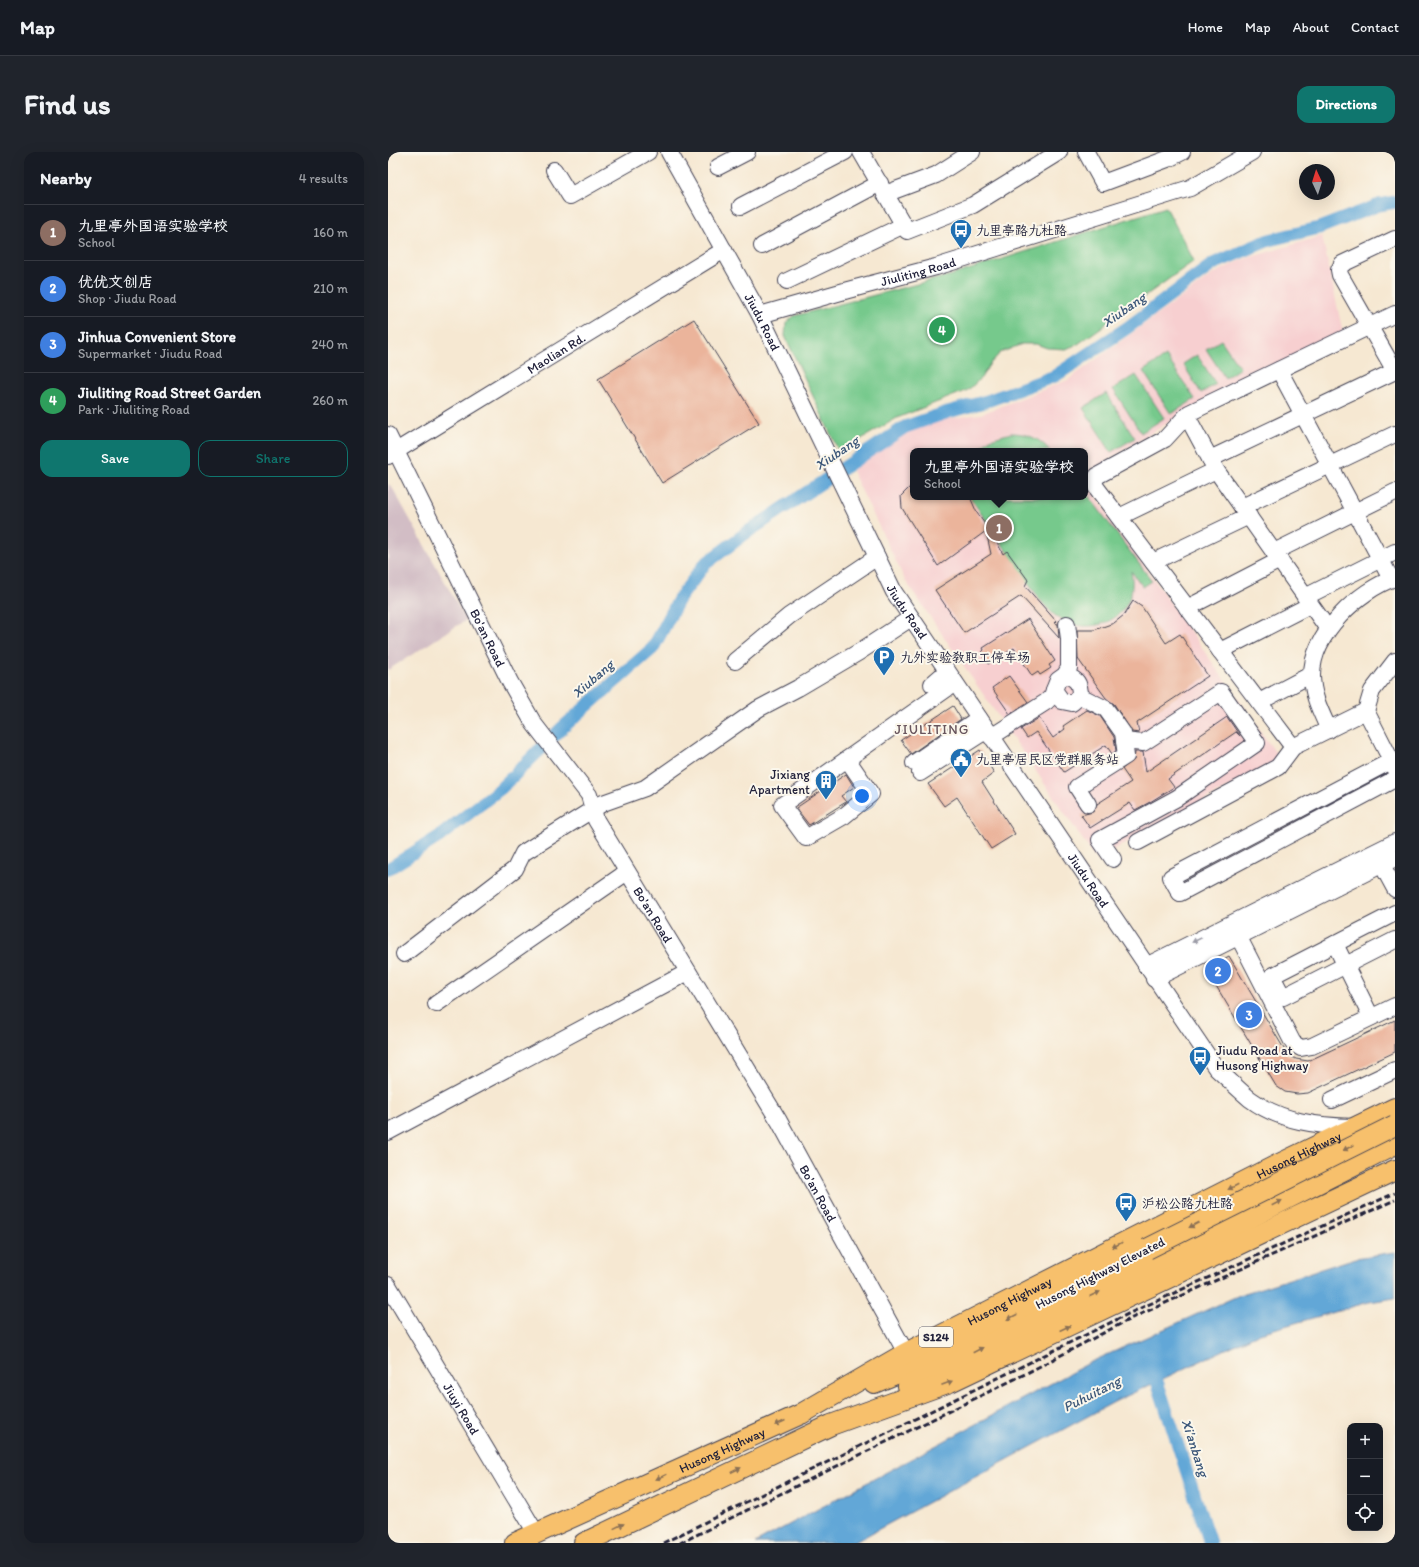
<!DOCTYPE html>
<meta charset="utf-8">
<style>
:root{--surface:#171b24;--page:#20242c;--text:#f1f3f6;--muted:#9ea1a6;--line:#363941;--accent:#0f766e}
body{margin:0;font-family:Itim,"LXGW WenKai TC",sans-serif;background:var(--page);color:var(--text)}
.controls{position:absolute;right:12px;bottom:12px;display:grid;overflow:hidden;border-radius:8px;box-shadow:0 4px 16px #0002}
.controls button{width:36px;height:36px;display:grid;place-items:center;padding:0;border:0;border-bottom:1px solid var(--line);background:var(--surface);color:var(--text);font:20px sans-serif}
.compass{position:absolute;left:911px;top:12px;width:36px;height:36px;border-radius:50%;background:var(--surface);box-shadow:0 4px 16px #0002;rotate:356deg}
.you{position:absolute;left:474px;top:644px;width:14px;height:14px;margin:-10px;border:3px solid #fff;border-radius:50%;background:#1a73e8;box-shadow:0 0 0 6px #1a73e833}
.badge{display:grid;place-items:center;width:26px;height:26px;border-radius:50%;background:var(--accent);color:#fff;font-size:13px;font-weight:700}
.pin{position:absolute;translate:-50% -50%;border:2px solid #fff;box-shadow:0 1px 4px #0006}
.popup{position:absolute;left:522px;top:296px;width:178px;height:52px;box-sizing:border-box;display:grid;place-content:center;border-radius:8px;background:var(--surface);filter:drop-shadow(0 1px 3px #0005);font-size:13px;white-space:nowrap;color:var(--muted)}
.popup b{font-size:15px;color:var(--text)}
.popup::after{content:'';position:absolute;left:50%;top:100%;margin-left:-8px;border:8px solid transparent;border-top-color:var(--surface)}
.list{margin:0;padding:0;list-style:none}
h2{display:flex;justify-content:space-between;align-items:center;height:52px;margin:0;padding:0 16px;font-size:17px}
h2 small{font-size:13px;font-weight:400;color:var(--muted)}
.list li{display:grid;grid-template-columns:26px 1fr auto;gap:12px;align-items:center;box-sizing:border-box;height:56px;padding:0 16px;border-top:1px solid var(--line)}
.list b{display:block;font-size:15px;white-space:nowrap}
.list p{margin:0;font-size:13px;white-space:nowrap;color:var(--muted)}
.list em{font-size:13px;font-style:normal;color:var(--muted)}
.actions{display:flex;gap:8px;padding:12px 16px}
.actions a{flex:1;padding:9px 0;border:1px solid var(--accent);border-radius:12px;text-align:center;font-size:14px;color:var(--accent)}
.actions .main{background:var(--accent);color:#fff}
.icon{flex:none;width:22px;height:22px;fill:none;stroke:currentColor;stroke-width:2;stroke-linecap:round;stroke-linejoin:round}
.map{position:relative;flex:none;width:1007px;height:1391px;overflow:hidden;border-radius:12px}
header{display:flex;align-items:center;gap:24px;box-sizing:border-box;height:56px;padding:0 20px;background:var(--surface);border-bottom:1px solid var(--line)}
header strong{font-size:19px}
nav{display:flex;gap:22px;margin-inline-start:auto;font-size:14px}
.intro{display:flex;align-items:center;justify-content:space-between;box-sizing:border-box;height:96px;padding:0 24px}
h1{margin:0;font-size:28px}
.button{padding:10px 18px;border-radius:12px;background:var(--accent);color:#fff;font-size:14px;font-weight:700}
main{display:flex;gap:24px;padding:0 24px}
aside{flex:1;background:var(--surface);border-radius:12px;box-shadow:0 4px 16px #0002}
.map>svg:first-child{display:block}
.built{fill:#f7cfd0}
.industrial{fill:#d2bdc5}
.green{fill:#76c98c;stroke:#4c7664}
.water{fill:#62a7d7;stroke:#426489}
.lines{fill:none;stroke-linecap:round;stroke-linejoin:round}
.canal{stroke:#62a7d7;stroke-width:13}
.building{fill:#ebb49b}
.minor-casing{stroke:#424052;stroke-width:18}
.major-casing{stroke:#424052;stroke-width:22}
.minor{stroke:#fff;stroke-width:16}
.major{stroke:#f7c06c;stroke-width:20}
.rail{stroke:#22223b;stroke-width:3;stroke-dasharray:6 3;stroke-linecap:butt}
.major-bridge-casing{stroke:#424052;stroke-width:22;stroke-linecap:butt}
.major-bridge{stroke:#f7c06c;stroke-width:20}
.oneway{fill:#9c9ca7}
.oneway2{fill:#8c7154}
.labels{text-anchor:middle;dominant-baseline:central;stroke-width:4;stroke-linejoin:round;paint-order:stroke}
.shield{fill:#fbf7ec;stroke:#636270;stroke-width:1}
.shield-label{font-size:12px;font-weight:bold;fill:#22223b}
.poi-label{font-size:13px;fill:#22223b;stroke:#fbf7ec;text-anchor:start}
.street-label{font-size:13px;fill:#22223b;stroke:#fbf7ec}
.water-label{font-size:14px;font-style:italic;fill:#3c5779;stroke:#fbf7ec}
.neighbourhood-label{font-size:14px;letter-spacing:1px;fill:#68555d;stroke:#fbf7ec}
</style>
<header>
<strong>Map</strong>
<nav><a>Home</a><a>Map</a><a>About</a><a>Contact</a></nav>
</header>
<div class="intro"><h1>Find us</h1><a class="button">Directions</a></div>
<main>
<aside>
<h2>Nearby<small>4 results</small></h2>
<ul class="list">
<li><span class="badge" style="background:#8d6e63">1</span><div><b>九里亭外国语实验学校</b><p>School</p></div><em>160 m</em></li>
<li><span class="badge" style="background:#3f7fe0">2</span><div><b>优优文创店</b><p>Shop · Jiudu Road</p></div><em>210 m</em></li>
<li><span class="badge" style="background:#3f7fe0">3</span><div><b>Jinhua Convenient Store</b><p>Supermarket · Jiudu Road</p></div><em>240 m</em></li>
<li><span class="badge" style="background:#2e9e5b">4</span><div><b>Jiuliting Road Street Garden</b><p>Park · Jiuliting Road</p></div><em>260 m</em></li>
</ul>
<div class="actions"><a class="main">Save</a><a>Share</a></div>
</aside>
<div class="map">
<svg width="1007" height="1391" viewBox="0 0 1007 1391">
<rect width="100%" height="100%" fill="#fbf7ec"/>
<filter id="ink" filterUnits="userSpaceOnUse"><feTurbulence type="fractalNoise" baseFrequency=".025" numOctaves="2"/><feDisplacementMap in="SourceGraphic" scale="8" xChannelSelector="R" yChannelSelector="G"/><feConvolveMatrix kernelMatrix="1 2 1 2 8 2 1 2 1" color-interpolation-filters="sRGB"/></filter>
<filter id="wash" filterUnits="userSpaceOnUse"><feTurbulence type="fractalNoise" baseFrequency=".012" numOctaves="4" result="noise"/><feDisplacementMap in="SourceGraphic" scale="16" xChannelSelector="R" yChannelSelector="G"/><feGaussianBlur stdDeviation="0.9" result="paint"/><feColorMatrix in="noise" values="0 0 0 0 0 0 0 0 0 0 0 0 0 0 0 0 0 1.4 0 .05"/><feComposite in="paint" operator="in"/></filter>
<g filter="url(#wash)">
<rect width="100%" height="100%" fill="#f6e8d2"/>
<path class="built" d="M934 84 955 181 802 257 697 322V299H525V345H697V329L892 607 708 707 517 428 464 319 491 298 522 279 553 268 593 262 680 228 825 122 853 108Z"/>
<path class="industrial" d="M0 332 4 335 78 468 0 518Z"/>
<g class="green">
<path d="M778 55 806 109 690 192 678 197 659 196 648 192H634L612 201 601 213 593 226 580 238 509 266 451 300 397 184 398 171 406 164 564 123Z"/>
<path d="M833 188 852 216 837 226 818 197Z"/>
<path d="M809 203 828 232 813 241 795 212Z"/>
<path d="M778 204 807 247 783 262 755 219Z"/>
<path d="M748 223 776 266 753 281 725 237Z"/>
<path d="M718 241 747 286 723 300 695 256Z"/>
<path d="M623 281C638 281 652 286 662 299H588L602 287Z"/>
<path d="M697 339 764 429 755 435 743 419C752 462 710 486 674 468 663 462 655 452 648 442L582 345H697Z"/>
</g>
<path class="water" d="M1007 1100V1146L981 1150 872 1181 728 1249 465 1391H367L703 1210 854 1142 968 1106Z"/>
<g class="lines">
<g class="canal">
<path d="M0 717 52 684 112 637 174 576 265 496 291 447 317 412 358 381 517 275 560 260 599 249 667 224 739 176 825 112 881 88 931 76 991 53 1007 50"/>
<path d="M764 1214 822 1391"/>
</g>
</g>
<g id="blocks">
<g class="building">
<path d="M306 167 371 271 274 331 210 227Z"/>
<path d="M525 332V345H582L589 361 597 372 599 371 615 402 619 399 640 428 637 434 668 469 666 471 670 472 671 486 633 444 576 481 547 438 603 402 598 379 550 414 514 356 513 344Z"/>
<path d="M745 449 754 455 778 491 792 482 820 524 749 571 751 581 744 580 726 552 718 546 690 507 689 478H706L726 471 736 463Z"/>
<path d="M640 467 667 509 661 513 663 516 652 523 650 520 644 524 626 496 600 512 593 501 596 498 595 496Z"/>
<path d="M621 524 640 550 622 562 604 536Z"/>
<path d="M565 554 573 567 523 602 513 588Z"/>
<path d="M699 558 712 564 726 585 728 599 724 602 718 593 676 620 648 580 639 586 633 577 651 566 665 586 677 577 675 574Z"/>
<path d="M839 565 852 584 848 580 780 627 786 635 762 650 747 658 742 651 702 676 693 663 705 660 709 652 743 630 734 617 746 608 747 600H755L758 620Z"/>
<path d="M592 598 606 621 594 630 627 682 603 697 569 645 556 654 540 632Z"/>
<path d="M458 622 466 635 453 644 458 650 421 673 408 656Z"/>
<path d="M841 804 899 902 908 907 920 909 1007 868V900L920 941 909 942 897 940 888 934 818 817Z"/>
</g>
</g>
</g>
<g filter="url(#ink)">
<use href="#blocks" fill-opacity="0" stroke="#424052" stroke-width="1"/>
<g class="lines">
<g class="minor-casing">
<g id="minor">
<path id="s1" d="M281 0 372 163 506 440 828 916C839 926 850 937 862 947 893 970 930 974 967 975"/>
<path d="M473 0 519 79 585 53 671 0"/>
<path d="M698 0 715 31 782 6 794 0"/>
<path d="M330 15 359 0"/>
<path d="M166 18 182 44 260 0"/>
<path d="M497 42 548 23 584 0"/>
<path d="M353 54 457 0"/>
<path d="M374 94 492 31"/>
<path d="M399 129 516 73"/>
<path id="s2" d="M372 163 460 138 548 115 802 36 864 0"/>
<path d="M891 218 1003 427"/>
<path d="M1007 219 952 123 951 118 954 112 1007 87"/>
<path d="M799 264 828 318 940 477"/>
<path id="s3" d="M0 283 122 530 146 572 201 643 208 668 391 969 524 1212"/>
<path id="s4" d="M0 304 336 98"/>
<path d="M822 307 1007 219"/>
<path d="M854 355 1007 282"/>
<path d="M731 365 828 318"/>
<path d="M886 400 1007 340"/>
<path d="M765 410 861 364"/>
<path d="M917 445 1007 400"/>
<path d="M799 456 892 408"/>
<path d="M832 499 922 453"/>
<path d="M347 509 401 464 489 405"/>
<path d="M1007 509 984 539 978 559 1007 616"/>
<path d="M677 523C689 527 692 531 692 544L684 551 674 549 666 538 670 528 677 523 681 516V487L679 472"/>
<path d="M544 532 559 519"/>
<path d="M692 544 718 557 735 581 738 604 689 635 700 652"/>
<path d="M871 550 924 522"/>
<path d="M941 578C933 560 924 543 924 523 924 482 971 438 1007 426"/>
<path d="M603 585 658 550 664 544 666 538"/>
<path d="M905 595 708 335 706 329 709 324 777 287 801 261 1007 162"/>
<path d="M459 607 483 642 456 664 418 686 394 653 567 531"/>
<path d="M1003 609 783 725 792 741 1007 627"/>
<path d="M526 611 591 566"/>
<path d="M532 621 599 578"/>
<path d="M750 690 890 615 905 595 978 559"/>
<path d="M725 707 712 688 789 646 869 591 833 540 755 591 736 589"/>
<path d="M994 713 1007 737"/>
<path d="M1007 761 884 824 895 845 1007 788"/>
<path d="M846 776 905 891 913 896 924 894 1007 854"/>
<path d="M947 792 983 865"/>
<path d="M16 802 127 717 135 701 215 651 257 636 370 557 410 536 471 500 523 466"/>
<path d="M758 814 1007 690"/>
<path d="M766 827 1007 706"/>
<path d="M48 852 239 720"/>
<path d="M944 948 1007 918"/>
<path d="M0 980 300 820"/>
<path id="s5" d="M0 1133 148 1381"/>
</g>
</g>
<g class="major-casing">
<g id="major">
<path d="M486 1231 522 1216 759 1097"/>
<path d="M520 1234 614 1186 767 1114 1007 992"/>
<path id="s6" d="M127 1391 413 1262 518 1201 889 1013 1007 956"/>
<path d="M196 1391 443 1273 562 1230 1007 1018"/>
</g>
</g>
<use href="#minor" class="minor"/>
<use href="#major" class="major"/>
<g class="rail">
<path d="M275 1391 742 1161 1007 1041"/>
<path d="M292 1391 637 1222 744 1166 1007 1048"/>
</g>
<g class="major-bridge-casing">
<path id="major-bridge" d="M759 1097 1007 973"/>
</g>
<use href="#major-bridge" class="major-bridge"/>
</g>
<defs><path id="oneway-solid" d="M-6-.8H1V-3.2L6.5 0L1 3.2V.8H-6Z"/></defs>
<use class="oneway" href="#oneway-solid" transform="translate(809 788) rotate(154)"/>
<g class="oneway2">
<use href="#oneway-solid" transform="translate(960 996) rotate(153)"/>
<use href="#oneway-solid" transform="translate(845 1035) rotate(153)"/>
<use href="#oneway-solid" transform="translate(889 1051) rotate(-27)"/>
<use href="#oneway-solid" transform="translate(806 1073) rotate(153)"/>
<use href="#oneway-solid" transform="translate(729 1093) rotate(153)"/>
<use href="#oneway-solid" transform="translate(707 1142) rotate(-25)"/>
<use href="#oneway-solid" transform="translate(624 1165) rotate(153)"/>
<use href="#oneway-solid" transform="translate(677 1176) rotate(-25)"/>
<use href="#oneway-solid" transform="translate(590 1198) rotate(-27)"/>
<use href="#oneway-solid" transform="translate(559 1231) rotate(-21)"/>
<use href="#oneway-solid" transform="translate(392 1271) rotate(156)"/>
<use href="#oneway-solid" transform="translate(348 1318) rotate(-26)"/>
<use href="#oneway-solid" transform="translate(273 1325) rotate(156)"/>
<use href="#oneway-solid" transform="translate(231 1374) rotate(-26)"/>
</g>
</g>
<defs>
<g id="bus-pin" transform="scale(1.15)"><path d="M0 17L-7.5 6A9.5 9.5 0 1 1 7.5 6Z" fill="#1f6fb2" stroke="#fbf7ec"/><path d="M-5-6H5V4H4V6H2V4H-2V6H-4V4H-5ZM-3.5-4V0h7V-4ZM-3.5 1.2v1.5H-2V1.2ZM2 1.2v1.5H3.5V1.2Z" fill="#fff"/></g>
<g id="parking-pin" transform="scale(1.15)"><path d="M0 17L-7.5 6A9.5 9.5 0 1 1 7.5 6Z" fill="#1f6fb2" stroke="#fbf7ec"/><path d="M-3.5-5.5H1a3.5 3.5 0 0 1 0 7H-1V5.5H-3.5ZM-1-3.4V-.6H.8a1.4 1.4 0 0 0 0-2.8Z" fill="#fff"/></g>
<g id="civic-pin" transform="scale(1.15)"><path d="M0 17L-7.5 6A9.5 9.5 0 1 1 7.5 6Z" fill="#1f6fb2" stroke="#fbf7ec"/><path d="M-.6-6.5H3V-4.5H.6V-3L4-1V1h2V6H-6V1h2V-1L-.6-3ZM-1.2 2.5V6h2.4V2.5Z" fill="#fff"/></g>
<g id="building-pin" transform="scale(1.15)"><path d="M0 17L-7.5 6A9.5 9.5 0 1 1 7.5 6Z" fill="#1f6fb2" stroke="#fbf7ec"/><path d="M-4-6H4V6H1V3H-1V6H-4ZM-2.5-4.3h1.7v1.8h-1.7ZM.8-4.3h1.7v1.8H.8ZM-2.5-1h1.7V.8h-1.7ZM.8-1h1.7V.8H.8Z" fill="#fff"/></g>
</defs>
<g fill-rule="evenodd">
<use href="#bus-pin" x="573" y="78"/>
<use href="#parking-pin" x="496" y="505"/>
<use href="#civic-pin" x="573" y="607"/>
<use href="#building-pin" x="438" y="629"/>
<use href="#bus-pin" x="812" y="905"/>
<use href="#bus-pin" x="738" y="1051"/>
</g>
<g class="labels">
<rect class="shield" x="531" y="1175" width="34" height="20" rx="3"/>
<g class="shield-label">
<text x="548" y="1185">S124</text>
</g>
<g class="poi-label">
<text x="588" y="78">九里亭路九杜路</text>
<text x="512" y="505">九外实验教职工停车场</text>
<text x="588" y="607">九里亭居民区党群服务站</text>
<text x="422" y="622" text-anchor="end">Jixiang<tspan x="422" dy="15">Apartment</tspan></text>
<text x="828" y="898">Jiudu Road at<tspan x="828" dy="15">Husong Highway</tspan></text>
<text x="754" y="1051">沪松公路九杜路</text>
</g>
<g class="street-label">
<text stroke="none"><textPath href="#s2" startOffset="164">Jiuliting Road</textPath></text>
<text stroke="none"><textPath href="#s1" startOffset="194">Jiudu Road</textPath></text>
<text stroke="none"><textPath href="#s4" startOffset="197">Maolian Rd.</textPath></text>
<text stroke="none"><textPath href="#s1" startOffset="518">Jiudu Road</textPath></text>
<text stroke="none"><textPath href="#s3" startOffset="226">Bo'an Road</textPath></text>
<text stroke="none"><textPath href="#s1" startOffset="842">Jiudu Road</textPath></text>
<text stroke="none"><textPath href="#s3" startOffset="550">Bo'an Road</textPath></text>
<text stroke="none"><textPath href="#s6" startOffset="875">Husong Highway</textPath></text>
<text stroke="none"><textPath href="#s3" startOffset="874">Bo'an Road</textPath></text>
<text transform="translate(712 1121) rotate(-27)">Husong Highway Elevated</text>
<text stroke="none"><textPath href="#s6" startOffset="551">Husong Highway</textPath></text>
<text stroke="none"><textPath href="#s5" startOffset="144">Jiuyi Road</textPath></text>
<text stroke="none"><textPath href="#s6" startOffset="227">Husong Highway</textPath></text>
</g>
<g class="water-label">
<text transform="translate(736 158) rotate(-35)">Xiubang</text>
<text transform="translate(449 301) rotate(-34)">Xiubang</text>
<text transform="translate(205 527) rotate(-41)">Xiubang</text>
<text transform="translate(704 1242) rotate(-27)">Puhuitang</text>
<text transform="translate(807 1296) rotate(72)">Xi'anbang</text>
</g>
<g class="neighbourhood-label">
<text x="544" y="577">JIULITING</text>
</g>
</g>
</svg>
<div class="controls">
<button>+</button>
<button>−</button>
<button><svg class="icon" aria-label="locate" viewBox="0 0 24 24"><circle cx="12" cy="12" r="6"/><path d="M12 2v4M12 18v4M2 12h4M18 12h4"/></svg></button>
</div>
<svg class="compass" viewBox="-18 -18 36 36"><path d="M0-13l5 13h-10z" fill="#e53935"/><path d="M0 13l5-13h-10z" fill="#9ea1a6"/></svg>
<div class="you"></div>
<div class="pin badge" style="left:611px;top:376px;background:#8d6e63">1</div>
<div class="popup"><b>九里亭外国语实验学校</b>School</div>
<div class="pin badge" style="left:830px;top:819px;background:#3f7fe0">2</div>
<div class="pin badge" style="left:861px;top:863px;background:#3f7fe0">3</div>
<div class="pin badge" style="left:554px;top:178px;background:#2e9e5b">4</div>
</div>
</main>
